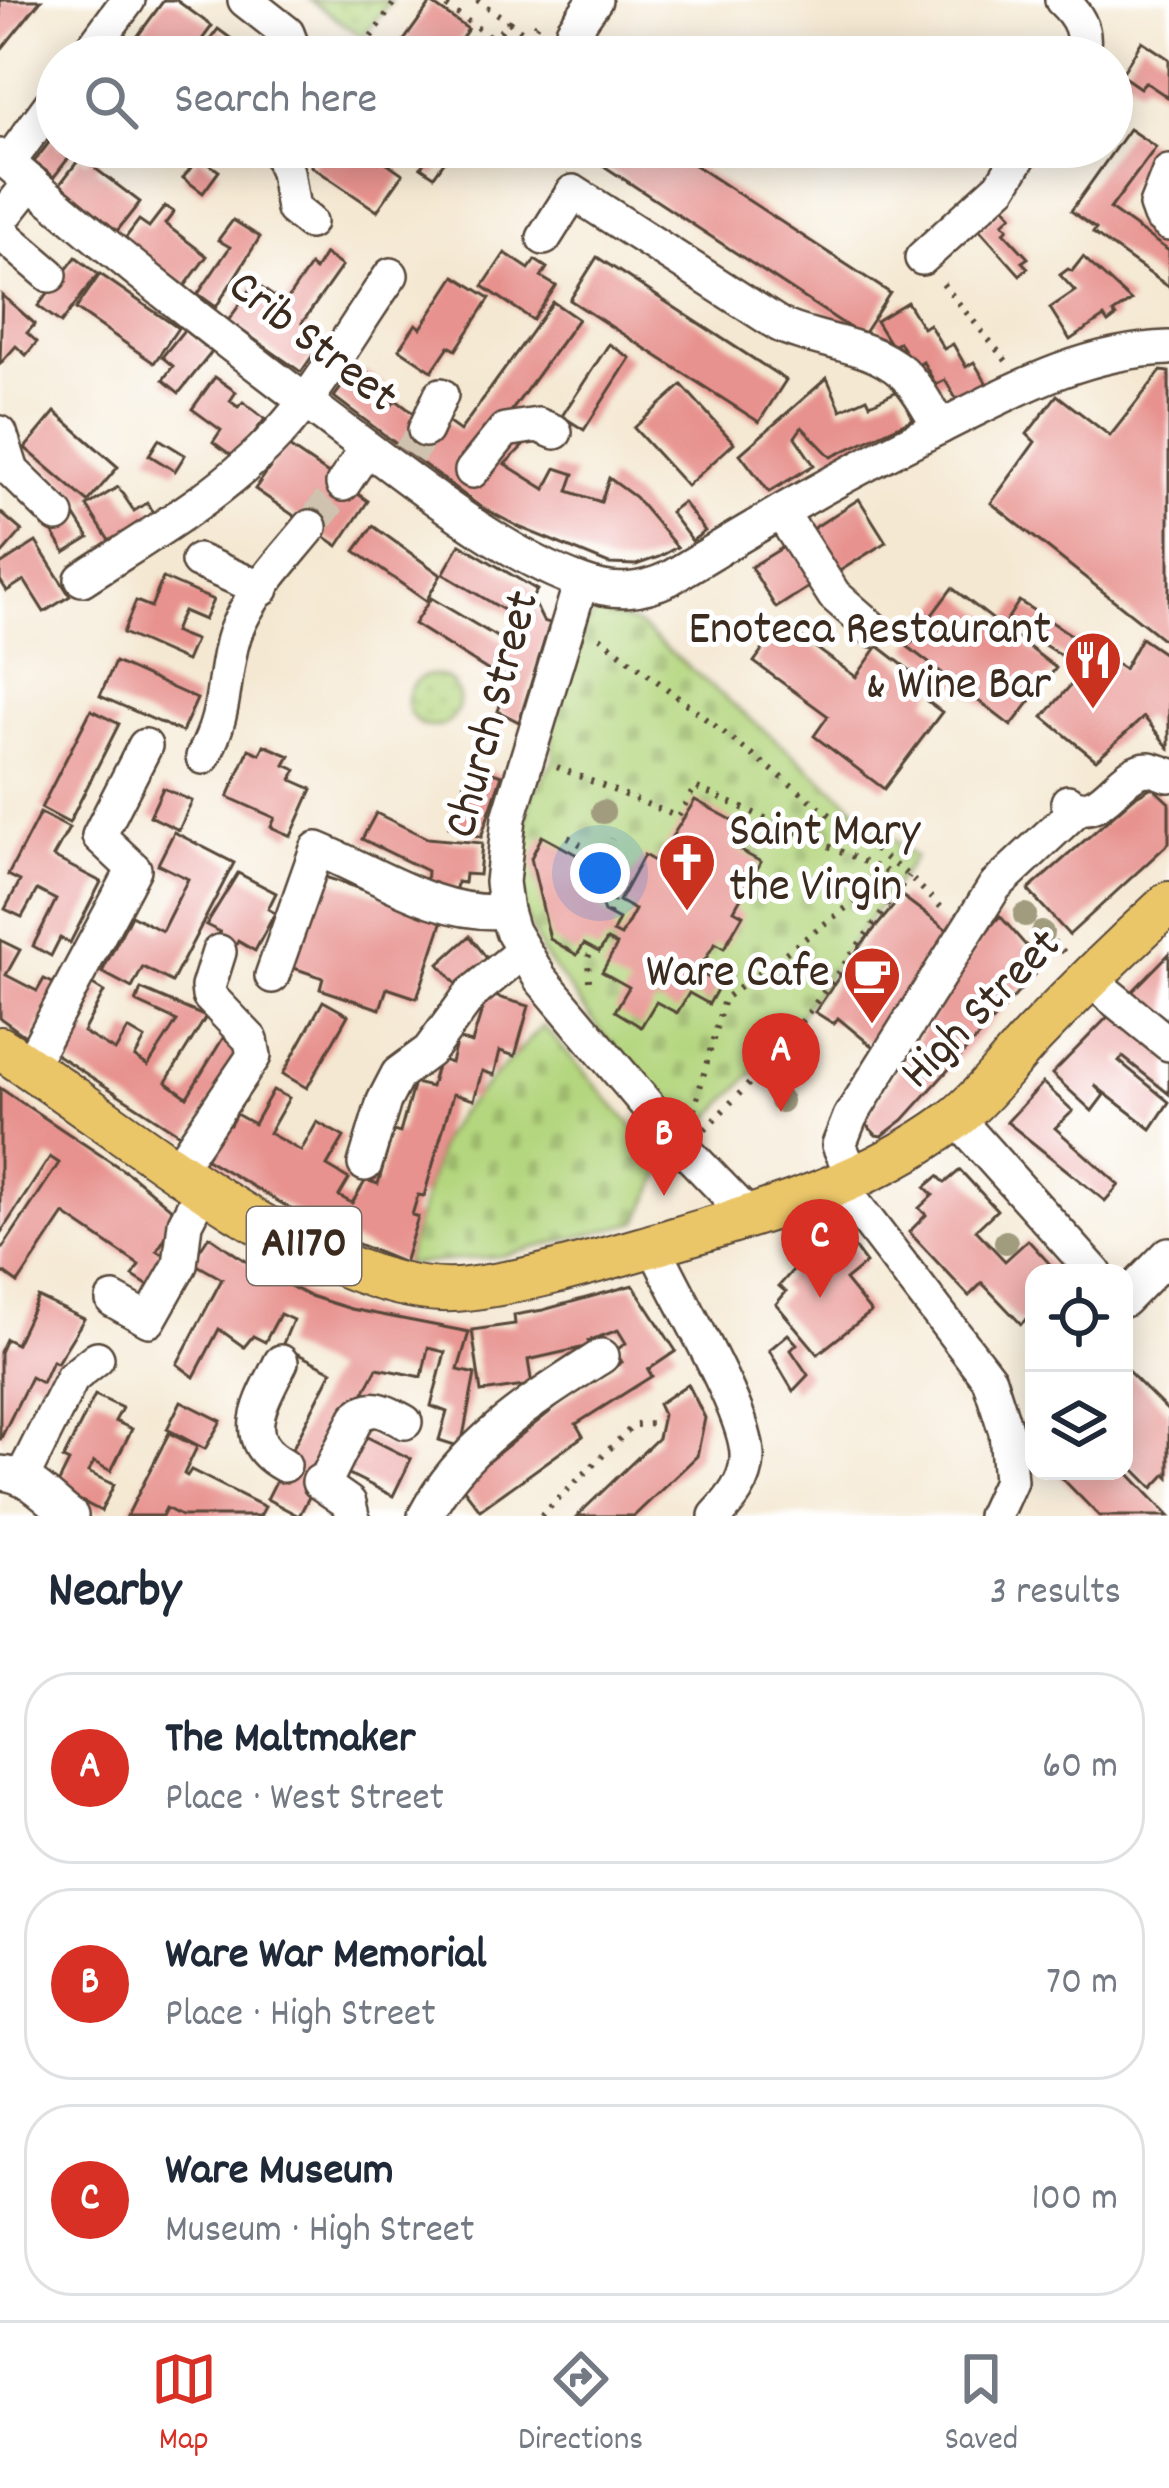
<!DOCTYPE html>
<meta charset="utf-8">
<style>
:root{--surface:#fff;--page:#f2f2f3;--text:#1f2937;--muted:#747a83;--line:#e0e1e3;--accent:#d93025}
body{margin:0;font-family:Dekko,sans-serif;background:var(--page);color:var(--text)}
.controls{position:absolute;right:36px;bottom:36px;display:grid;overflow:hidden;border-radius:24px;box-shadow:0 6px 30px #0003}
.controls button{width:108px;height:108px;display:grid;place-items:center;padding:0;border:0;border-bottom:3px solid var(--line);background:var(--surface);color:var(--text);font:60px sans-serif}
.you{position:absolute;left:600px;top:873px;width:42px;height:42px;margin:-30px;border:9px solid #fff;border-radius:50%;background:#1a73e8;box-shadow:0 0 0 18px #1a73e833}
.badge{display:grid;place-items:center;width:78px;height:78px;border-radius:50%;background:var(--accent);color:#fff;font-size:39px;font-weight:700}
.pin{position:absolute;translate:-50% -99px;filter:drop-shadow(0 3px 6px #0008)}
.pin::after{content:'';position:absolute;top:63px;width:42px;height:36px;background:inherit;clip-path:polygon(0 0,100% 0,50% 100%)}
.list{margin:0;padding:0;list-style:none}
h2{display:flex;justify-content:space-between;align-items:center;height:156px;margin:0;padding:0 48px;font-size:51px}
h2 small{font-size:39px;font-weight:400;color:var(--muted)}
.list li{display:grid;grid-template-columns:78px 1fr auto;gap:36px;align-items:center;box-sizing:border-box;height:192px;margin:0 24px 24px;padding:0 24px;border:3px solid var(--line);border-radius:48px}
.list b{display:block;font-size:45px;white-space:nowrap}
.list p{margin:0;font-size:39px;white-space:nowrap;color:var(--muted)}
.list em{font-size:39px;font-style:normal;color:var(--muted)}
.icon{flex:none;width:66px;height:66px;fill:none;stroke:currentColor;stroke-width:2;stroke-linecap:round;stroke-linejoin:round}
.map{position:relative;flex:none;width:1169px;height:1516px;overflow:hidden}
.search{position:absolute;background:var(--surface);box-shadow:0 6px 30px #0003;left:36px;right:36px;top:36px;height:132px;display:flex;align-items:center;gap:30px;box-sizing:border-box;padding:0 42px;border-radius:66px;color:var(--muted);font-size:45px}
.sheet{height:804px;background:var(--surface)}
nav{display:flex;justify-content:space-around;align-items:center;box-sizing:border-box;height:168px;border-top:3px solid var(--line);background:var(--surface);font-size:33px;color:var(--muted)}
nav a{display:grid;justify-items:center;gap:6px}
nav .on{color:var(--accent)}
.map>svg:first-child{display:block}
.grass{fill:url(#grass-dots);stroke:#78804e;stroke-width:3}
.cemetery{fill:url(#cemetery-stones);stroke:#78804e;stroke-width:3}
.building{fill:#e7928e}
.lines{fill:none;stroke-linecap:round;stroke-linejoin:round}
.minor-tunnel{stroke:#cfc2ae;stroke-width:33;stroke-dasharray:33 16;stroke-linecap:butt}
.minor-casing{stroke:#574639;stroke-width:38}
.major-casing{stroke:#574639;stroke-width:46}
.path{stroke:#574639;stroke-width:6;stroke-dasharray:3 9;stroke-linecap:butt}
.minor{stroke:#fff;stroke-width:33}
.major{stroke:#ebc669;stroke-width:42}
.tree{fill:#a29c7f}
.labels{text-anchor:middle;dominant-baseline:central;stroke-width:10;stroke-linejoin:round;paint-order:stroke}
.shield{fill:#fff;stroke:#766a62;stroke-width:3}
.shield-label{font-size:45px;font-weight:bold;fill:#3b2a1e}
.street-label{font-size:48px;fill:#3b2a1e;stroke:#fff}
.poi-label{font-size:48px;fill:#3b2a1e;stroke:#fff;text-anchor:end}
</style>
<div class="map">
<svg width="1169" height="1516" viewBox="0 0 1169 1516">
<defs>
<pattern id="grass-dots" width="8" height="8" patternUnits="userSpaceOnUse" patternTransform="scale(3)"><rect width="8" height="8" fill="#b4d67e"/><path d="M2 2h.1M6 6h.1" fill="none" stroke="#9cb86c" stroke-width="1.8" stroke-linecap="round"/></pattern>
<pattern id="cemetery-stones" width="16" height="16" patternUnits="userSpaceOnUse" patternTransform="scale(3)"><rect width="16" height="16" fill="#b4d67e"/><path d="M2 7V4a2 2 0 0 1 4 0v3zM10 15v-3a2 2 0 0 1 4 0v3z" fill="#9cb86c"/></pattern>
</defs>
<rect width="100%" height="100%" fill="#fff"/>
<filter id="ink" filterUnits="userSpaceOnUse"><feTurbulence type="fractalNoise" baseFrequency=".00833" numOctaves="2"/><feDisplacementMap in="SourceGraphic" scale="24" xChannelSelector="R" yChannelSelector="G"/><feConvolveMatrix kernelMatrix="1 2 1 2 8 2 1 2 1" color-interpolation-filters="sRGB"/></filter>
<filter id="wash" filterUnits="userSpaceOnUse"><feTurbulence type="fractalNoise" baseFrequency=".004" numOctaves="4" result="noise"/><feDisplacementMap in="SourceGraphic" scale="48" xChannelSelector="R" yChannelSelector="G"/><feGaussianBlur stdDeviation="2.7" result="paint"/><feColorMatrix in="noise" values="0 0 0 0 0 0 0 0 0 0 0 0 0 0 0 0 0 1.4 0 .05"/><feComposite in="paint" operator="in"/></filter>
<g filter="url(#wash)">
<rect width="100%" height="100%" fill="#f4e8d2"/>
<g class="grass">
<path d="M310 0H391L363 38Z"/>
<circle cx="433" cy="701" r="26"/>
</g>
<g class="cemetery">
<path d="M598 611 637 624 915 857 774 1050 707 1121H688L636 1072 601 1031 542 953 523 908 521 851 531 797 554 759 552 729 584 622 588 624Z"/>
<path d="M543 1026 666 1164 638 1222 502 1256 404 1265 442 1138 459 1113Z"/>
</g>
<g id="blocks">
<g class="building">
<path d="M0 0H41L0 51Z"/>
<path d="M164 0H176L212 26 189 57H164L137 37Z"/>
<path d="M431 3 468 29 448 57H392Z"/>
<path d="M218 29 256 57H197Z"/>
<path d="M1142 41 1169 59V98L1145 82 1140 88 1121 75Z"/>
<path d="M1129 129 1156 147 1110 209 1169 251V287L1093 233 1096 229 1071 211Z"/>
<path d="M57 132V147H77L54 177 34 162Z"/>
<path d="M96 147H108L96 169 140 202 117 231 60 184 81 157 87 162Z"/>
<path d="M302 147H364L403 174 377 211 311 166 317 158Z"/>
<path d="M575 147H667L890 293 862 336Z"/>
<path d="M434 148 447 158 434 176 421 167Z"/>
<path d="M199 157 219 171 203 193 183 178Z"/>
<path d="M165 206 174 212 165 224 207 256 185 286 124 240 139 220 149 227Z"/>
<path d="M1004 206 1012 215 1003 223 1008 228 1004 232 1028 258 1022 262 1028 268 1020 275 979 229Z"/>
<path d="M233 220 260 237 216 307 198 294 230 247 218 240Z"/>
<path d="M505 253 529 269 535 260 547 268 541 277 556 286 533 320 483 286Z"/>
<path d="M325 254 342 266 302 323 324 339 301 372 228 321 255 283 284 304 310 266 315 270Z"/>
<path d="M76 257 98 274 61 323 38 306Z"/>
<path d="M597 257 786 380 759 422 570 300Z"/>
<path d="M1083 257 1131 301 1113 313 1116 317 1108 323 1104 317 1070 340 1050 308 1075 291 1060 275 1068 269 1072 271Z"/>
<path d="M100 274 178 328 154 363 76 309Z"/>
<path d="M455 276 490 298 456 350 449 346 432 371 399 349 416 324 421 328Z"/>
<path d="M2 295 35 324 27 333 37 342 26 355 16 346 0 364Z"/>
<path d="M553 302 578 319 494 435H510L524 445 505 464 545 489 556 468 574 474 568 491 601 502 609 478 635 497 677 547 659 557 636 565 609 564 521 528 479 506 334 397 351 374 358 379 365 371 385 386 379 395 392 405 396 400 417 416 442 418 460 431Z"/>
<path d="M907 302 923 328 929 324 944 349 953 344 966 367 974 362 987 384 958 402 945 380 936 385 923 362 914 368 899 342 892 347 876 321Z"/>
<path d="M184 330 212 352 179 393 163 380 173 366 162 357Z"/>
<path d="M609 344 630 358 584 430 562 416Z"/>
<path d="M1161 371 1169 372V644L991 503 1035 442 1027 434 1057 395 1110 436Z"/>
<path d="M215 377 236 392 230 401 238 407 243 402 265 419 235 458 213 442 221 430 192 409Z"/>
<path d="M827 378 841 410 867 398 870 404 900 390 913 419 831 457 802 427 795 437 814 465 769 492 740 454Z"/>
<path d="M682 385 734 443 687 486 634 428Z"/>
<path d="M55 412 118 467 88 502 25 448Z"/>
<path d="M159 439 185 455 175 471 149 455Z"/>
<path d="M286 445 368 501 338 546 255 489Z"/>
<path d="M118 487 134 511 147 503 159 522 115 550 87 506Z"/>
<path d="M859 499 886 542 830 577 803 535Z"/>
<path d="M683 502 705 531 692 541 670 512Z"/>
<path d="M72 511 89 538 65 553 49 526Z"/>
<path d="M0 512 22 531 0 556Z"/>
<path d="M373 526 441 575 426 601 355 551Z"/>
<path d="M36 542 70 596 44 612 24 580 7 591 0 580V565Z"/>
<path d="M790 543 815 583 776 608 751 567Z"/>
<path d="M460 544 537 590 532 598 543 621 550 623 519 722 498 711 508 683 414 624 431 598 512 646 519 619 443 574Z"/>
<path d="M163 578 213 600 204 620 183 611 179 619 174 632 195 640 186 661 123 633 136 601 151 607Z"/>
<path d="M952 588 1056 668 1011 726 908 647Z"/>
<path d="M1019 601 1124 669 1141 638 1169 657V748L1144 717 1096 760 1043 717 1084 670 1006 621Z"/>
<path d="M782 623 856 677 878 646 934 689 927 701 942 712 884 789 814 736 828 716 754 662Z"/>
<path d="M115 662 197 699 182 732 100 696Z"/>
<path d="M91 710 119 724 69 823 41 808Z"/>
<path d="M264 745 290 756 285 765 296 770 292 780 312 789 291 836 271 827 275 818 228 797 249 749 260 754Z"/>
<path d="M470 765 502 775 481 837 449 826Z"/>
<path d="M1152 787 1169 803V843L1069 935 1028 890 1133 798Z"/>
<path d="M163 788 192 801 179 830 150 816Z"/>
<path d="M695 800 745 827 734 847 761 862 734 910 743 915 724 948 715 943 698 972 720 984 709 1004 689 993 677 1013 656 1002 641 1027 615 1011 629 987 602 972 617 945 607 940 599 952 584 944 577 955 550 939 531 858 542 836 592 863 588 870 604 912 619 920 613 932 621 936 635 910 619 901 644 855 656 862Z"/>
<path d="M40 813 69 828 53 857 101 882 70 943 60 938 51 956 33 946 56 900 37 890 22 917 5 909 20 881 8 875Z"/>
<path d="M376 813 427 838 482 843 479 875 465 874 464 883 457 882 456 889 426 886 427 871 362 839Z"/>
<path d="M174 832 234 863 172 982 143 967 132 988 102 972 131 915 162 931 188 879 158 864Z"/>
<path d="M238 873 276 893 268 909 275 913 255 951 238 941 235 947 217 938 220 932 206 925Z"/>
<path d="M319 875 444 917 417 998 387 988 380 1009 320 989 323 978 288 966Z"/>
<path d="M902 896 954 935 879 1052 838 1018 834 1024 815 1012 861 945Z"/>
<path d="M1000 916 1043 965 903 1120 882 1136 876 1135 865 1123 980 939Z"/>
<path d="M470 936 489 961 461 990 439 964Z"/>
<path d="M0 940 20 950 6 975 37 991 44 979 61 987 32 1041 0 1018Z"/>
<path d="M1169 954V1094L1123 1057 1119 1061 1169 1102 1151 1129 1094 1085 1104 1095 1092 1111 1052 1074Z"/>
<path d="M86 981 104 992 83 1032 115 1051 128 1029 145 1039 135 1057 148 1066 177 1021 136 1002 141 989 206 1017 166 1082 187 1097 223 1038 246 1051 187 1139 48 1049Z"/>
<path d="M487 994 529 1006 515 1056 500 1051 494 1075 482 1071 474 1100 453 1094 424 1196 418 1195 412 1215 418 1217 404 1263 334 1234 196 1153 222 1118 230 1125 236 1114 254 1124 273 1090 289 1098 269 1133 301 1151 317 1122 344 1137 327 1166 349 1179 339 1196 352 1203 366 1180 378 1184 393 1131 400 1133 414 1083 431 1087 439 1059 451 1063 457 1039 472 1043Z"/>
<path d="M323 1001 348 1015 307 1088 283 1074Z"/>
<path d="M1043 1083 1073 1111 1055 1128 1119 1185 1105 1201 1007 1122Z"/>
<path d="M0 1088 132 1176 179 1215 157 1251 171 1259 152 1288 133 1276 139 1265 64 1214 18 1283 0 1270V1252L59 1163 50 1157 0 1234Z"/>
<path d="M960 1170 997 1210 976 1230 1005 1261 1028 1240 1058 1273H1034V1312L1021 1324 982 1283 969 1296 909 1232 926 1215 919 1208 933 1195 925 1187 938 1176 945 1183Z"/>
<path d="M831 1234 843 1246 849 1250 854 1247 866 1263 845 1280 871 1312 818 1354 776 1304 786 1292 779 1286 822 1237Z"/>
<path d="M209 1236 251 1265 307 1295 351 1309 469 1332 458 1370 475 1374 461 1447 439 1440 447 1412 431 1406 445 1352 428 1348 422 1377 377 1368 299 1516 267 1499 332 1371 282 1346 293 1320 280 1314 265 1342 253 1336 244 1347 219 1329 194 1377 177 1364 222 1279 192 1262Z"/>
<path d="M633 1285 676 1351 648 1370 652 1376 576 1424 583 1436 480 1510 460 1484 563 1401 622 1362 615 1351 626 1343 618 1330 588 1341 590 1346 528 1360 532 1385 481 1392 472 1330 515 1324 514 1315 543 1310Z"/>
<path d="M38 1297 84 1319 57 1363 52 1361 42 1383 31 1377 0 1440V1352L6 1339 16 1344Z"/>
<path d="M788 1334 797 1344 791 1350 808 1375 793 1391 769 1350Z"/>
<path d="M1124 1367 1169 1412V1477L1166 1474 1153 1488 1124 1459Z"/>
<path d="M688 1384 705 1418 697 1456 634 1516H577L658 1438 663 1415 658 1404Z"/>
<path d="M95 1395 122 1408 115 1421 132 1429 111 1471 94 1462 88 1472 114 1485 101 1511 56 1488 69 1462 63 1459Z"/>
<path d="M181 1401 221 1421 205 1449 167 1429Z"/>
<path d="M169 1433 197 1447 184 1474 187 1476 191 1470 265 1507 260 1516H181L166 1508 162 1516H127Z"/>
<path d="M363 1435 411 1459 393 1496 345 1472Z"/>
<path d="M1055 1471H1126L1169 1516H1099Z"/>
</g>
</g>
</g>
<g filter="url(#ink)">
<use href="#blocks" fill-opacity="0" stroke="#574639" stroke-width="3"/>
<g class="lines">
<g class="minor-tunnel">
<path d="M409 454 425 430"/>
<path d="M310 527 343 484"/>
</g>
<g class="minor-casing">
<g id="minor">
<path d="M245 0 287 33 296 57"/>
<path d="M1062 0C1079 16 1089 34 1080 57"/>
<path d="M573 31 595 0"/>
<path d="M86 57 128 0"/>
<path d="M277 147 287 172 293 209 309 222"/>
<path d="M0 156C118 258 241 354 366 447 429 494 507 556 582 582 615 594 640 592 670 578 757 525 845 473 936 429 1012 391 1082 351 1169 348"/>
<path d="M8 163 57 96"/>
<path d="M1169 172 1156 205 1160 216 1169 224"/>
<path d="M0 221 31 182"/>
<path d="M0 232 50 275"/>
<path d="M544 238 573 192 780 325C819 343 869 343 902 372 918 387 929 409 940 427"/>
<path d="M922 258 1001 186 1025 147"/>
<path d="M425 430 441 395"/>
<path d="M0 433 12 471 57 515"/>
<path d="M472 471 505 430 538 425 555 432"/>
<path d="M343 484 367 448"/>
<path d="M781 512 834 595 874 630"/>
<path d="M198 561 262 589"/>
<path d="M82 579C148 536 223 494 277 435 321 388 353 328 391 275"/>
<path d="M581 582 509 818 502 882 506 911 512 931 540 978 684 1149 750 1217"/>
<path d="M203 757C226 713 221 692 231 647 240 603 283 561 310 527"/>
<path d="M1068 802C1101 825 1118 769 1149 769 1153 769 1165 774 1169 775"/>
<path d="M272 976 317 849C376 873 440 918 506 911"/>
<path d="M1088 978 1169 1044"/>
<path d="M29 1066 134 869 99 836 145 746"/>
<path d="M956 1118 1095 1273"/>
<path d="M365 1164 384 1101 398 1074 429 1051 471 994 523 951"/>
<path d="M177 1169 254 1056 251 1040 209 996 208 987 219 952"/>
<path d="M854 1179 839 1145 850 1117 995 886 1077 809"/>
<path d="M840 1185 989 1379 1006 1432 1010 1481 994 1516"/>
<path d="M654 1245C674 1293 750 1415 747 1459 746 1482 731 1500 716 1516"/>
<path d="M113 1300 149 1320 180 1265 185 1223 204 1186"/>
<path d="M1124 1300 1169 1254"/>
<path d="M281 1362C263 1400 235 1439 284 1465"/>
<path d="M0 1473C29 1474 48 1499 71 1516"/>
<path d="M22 1478 72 1378 97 1358"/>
<path d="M319 1482 349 1503 352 1516"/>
<path d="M324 1484 357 1417C374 1402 387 1413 405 1422"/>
<path d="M425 1516C462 1444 535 1399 602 1356"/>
</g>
</g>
<g class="major-casing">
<path id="major" d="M0 1048C122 1126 239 1232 378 1278 407 1287 438 1293 467 1289 533 1281 598 1261 661 1243 762 1213 866 1185 952 1121 982 1098 1007 1064 1033 1036 1077 990 1122 946 1169 903"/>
</g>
<g class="path">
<path d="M437 0 495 40"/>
<path d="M477 0 508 21 482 57"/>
<path d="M509 22 528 36 542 17"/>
<path d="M358 57 396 0"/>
<path d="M382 147 402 160 412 147"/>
<path d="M943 284 1007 362"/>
<path d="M600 637 909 876 942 908"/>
<path d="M557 767 678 817 695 787 892 874"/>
<path d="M568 837C602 857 624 872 609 915"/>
<path d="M600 860 612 839"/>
<path d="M1019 908 1065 953"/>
<path d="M589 981 588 958 592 948"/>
<path d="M694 1110 724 999 890 875"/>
<path d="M705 1129 778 1054 909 876"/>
<path d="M541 1516 634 1425 656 1424"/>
</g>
<use href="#minor" class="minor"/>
<use href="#major" class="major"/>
</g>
<g class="tree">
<circle cx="603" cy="812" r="12"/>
<circle cx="1025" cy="915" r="12"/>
<circle cx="1042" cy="933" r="12"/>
<circle cx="781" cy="1101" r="12"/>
<circle cx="1006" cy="1242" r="12"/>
</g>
</g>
<defs>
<g id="restaurant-pin" transform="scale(3)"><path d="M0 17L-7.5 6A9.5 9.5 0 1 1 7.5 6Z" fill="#c8321e" stroke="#fff"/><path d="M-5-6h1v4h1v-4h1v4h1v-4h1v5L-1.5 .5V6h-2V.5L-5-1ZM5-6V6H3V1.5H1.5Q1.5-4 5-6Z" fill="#fff"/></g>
<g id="church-pin" transform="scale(3)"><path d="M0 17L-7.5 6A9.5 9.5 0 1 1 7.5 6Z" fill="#c8321e" stroke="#fff"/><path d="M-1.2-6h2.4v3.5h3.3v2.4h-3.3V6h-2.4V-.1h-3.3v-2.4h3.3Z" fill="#fff"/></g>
<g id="cafe-pin" transform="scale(3)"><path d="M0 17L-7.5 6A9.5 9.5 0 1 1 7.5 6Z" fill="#c8321e" stroke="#fff"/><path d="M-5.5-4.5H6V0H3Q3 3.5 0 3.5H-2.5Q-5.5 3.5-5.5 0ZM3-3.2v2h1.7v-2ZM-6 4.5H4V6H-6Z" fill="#fff"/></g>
</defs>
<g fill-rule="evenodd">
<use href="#restaurant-pin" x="1093" y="660"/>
<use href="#church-pin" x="687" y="862"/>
<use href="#cafe-pin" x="872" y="975"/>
</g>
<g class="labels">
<rect class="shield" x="247" y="1207" width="114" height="78" rx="9"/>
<g class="shield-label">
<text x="304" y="1246">A1170</text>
</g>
<g class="street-label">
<text transform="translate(311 344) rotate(38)">Crib Street</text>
<text transform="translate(495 715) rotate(-75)">Church Street</text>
<text transform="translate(983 1011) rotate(-45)">High Street</text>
</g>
<g class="poi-label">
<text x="1051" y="632">Enoteca Restaurant<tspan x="1051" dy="55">&amp; Wine Bar</tspan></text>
<text x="729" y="834" text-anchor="start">Saint Mary<tspan x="729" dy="55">the Virgin</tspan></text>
<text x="830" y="975">Ware Cafe</text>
</g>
</g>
</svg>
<div class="controls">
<button><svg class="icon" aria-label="locate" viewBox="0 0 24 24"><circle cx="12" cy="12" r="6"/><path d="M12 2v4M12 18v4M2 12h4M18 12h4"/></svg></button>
<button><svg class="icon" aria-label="layers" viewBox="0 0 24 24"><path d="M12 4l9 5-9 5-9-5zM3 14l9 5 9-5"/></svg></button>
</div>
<div class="you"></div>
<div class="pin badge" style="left:781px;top:1112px">A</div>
<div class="pin badge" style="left:664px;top:1196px">B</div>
<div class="pin badge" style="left:820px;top:1298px">C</div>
<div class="search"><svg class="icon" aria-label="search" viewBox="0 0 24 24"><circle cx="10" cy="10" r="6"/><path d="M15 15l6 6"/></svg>Search here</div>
</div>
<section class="sheet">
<h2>Nearby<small>3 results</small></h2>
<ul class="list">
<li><span class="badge">A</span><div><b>The Maltmaker</b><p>Place · West Street</p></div><em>60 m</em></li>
<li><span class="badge">B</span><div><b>Ware War Memorial</b><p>Place · High Street</p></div><em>70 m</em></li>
<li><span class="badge">C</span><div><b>Ware Museum</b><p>Museum · High Street</p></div><em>100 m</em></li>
</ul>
</section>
<nav>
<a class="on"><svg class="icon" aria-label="map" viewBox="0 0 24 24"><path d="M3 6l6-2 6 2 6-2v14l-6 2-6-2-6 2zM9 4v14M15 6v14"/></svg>Map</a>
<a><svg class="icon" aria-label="directions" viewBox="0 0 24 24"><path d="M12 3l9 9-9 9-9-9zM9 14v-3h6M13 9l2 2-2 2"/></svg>Directions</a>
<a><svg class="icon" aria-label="saved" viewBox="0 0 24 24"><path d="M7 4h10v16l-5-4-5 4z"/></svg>Saved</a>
</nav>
